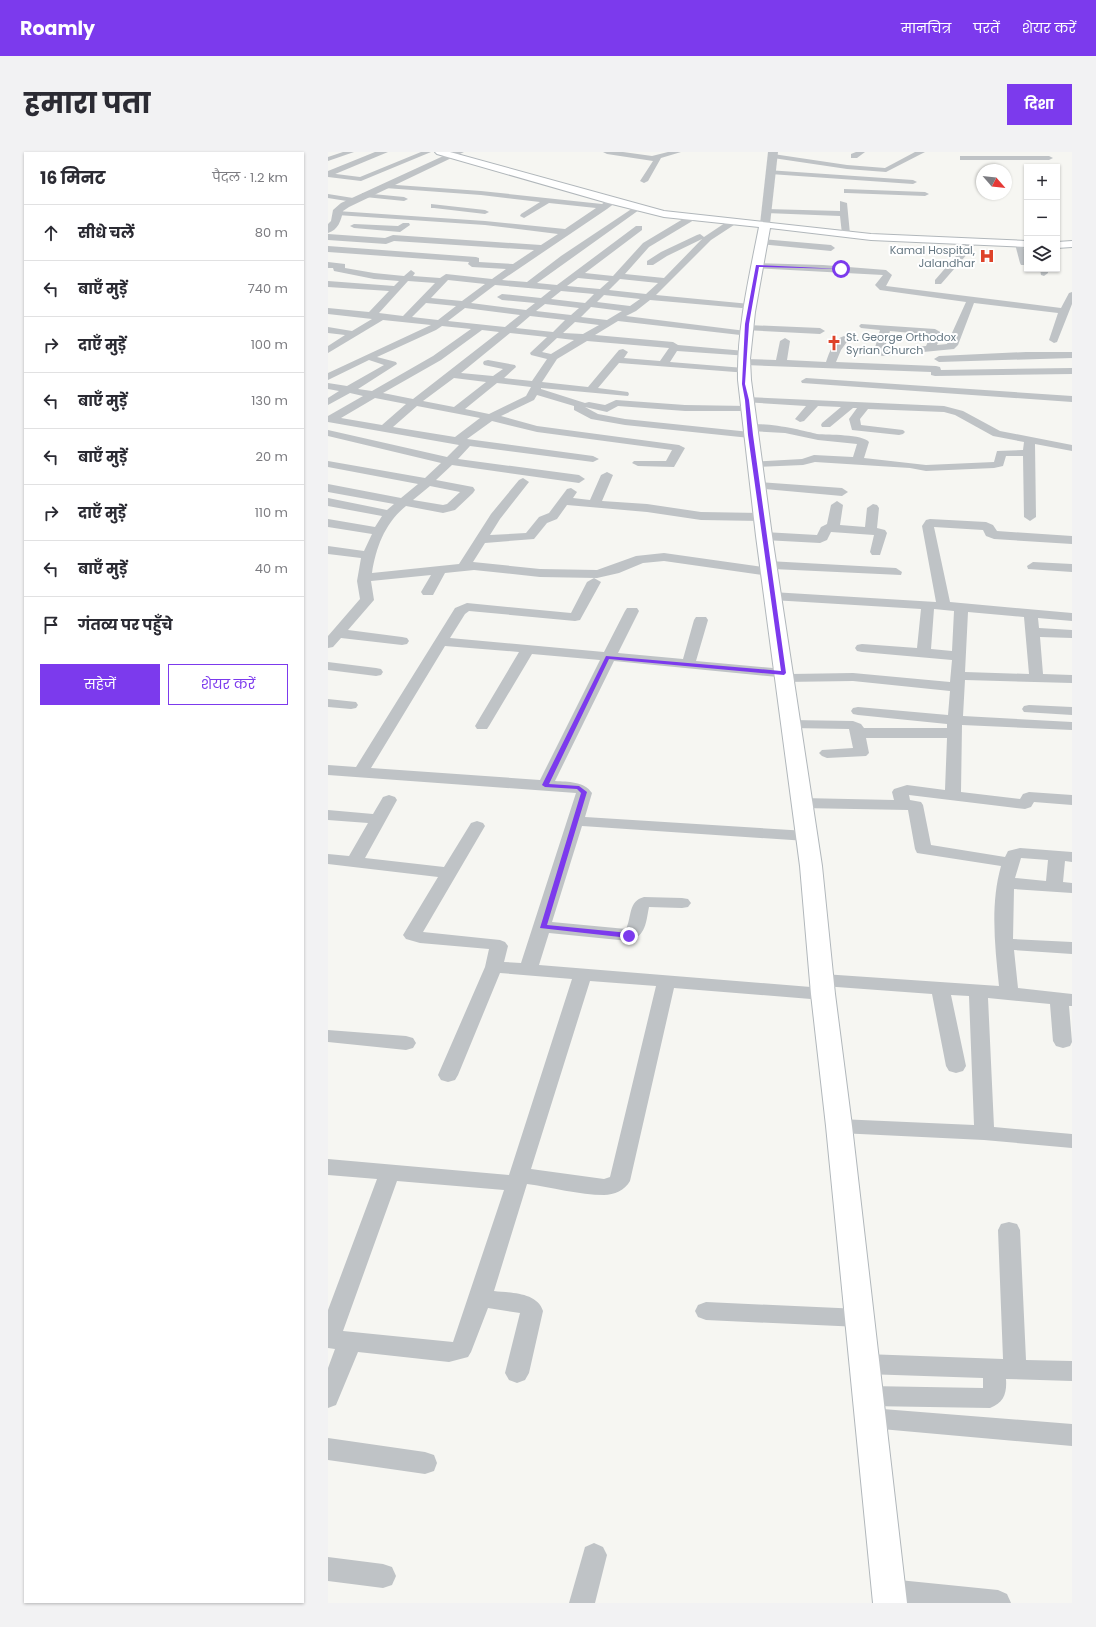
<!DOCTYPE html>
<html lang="hi">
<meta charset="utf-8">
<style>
:root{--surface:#fff;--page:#f2f2f3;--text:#2b2b33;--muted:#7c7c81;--line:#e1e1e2;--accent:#7c3aed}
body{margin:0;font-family:Poppins,"Noto Sans Devanagari",sans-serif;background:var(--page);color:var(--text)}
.controls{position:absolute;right:12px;top:12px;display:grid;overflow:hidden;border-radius:0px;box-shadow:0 1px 3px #0004}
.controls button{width:36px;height:36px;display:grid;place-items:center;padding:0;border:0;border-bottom:1px solid var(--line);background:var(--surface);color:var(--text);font:20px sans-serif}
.compass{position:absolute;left:648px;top:12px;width:36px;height:36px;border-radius:50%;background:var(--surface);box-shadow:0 1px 3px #0004;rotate:118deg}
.stop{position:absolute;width:12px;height:12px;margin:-9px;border:3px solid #7c3aed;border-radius:50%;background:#fff}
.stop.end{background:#7c3aed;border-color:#fff;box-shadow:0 1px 4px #0008}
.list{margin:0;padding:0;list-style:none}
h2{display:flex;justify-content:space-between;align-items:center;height:52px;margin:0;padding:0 16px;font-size:17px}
h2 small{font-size:13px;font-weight:400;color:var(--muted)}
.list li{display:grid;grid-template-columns:26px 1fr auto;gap:12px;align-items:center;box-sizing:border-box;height:56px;padding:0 16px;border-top:1px solid var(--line)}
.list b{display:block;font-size:15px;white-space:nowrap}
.list em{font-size:13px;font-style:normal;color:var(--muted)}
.actions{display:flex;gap:8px;padding:12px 16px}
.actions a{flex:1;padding:9px 0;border:1px solid var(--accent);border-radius:0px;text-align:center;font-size:14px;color:var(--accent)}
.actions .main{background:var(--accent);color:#fff}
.icon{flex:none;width:22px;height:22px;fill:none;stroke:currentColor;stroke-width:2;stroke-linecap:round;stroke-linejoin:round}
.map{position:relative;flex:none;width:744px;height:1451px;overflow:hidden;border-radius:0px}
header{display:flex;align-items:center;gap:24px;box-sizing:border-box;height:56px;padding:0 20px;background:var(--accent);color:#fff}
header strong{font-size:19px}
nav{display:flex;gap:22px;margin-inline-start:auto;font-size:14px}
.intro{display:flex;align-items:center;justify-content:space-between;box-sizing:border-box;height:96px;padding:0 24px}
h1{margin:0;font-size:28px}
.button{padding:10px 18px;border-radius:0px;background:var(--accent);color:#fff;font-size:14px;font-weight:700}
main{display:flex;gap:24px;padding:0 24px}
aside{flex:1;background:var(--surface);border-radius:0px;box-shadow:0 1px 3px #0004}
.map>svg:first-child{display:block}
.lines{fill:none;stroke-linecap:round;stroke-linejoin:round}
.secondary-casing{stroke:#b1b7bb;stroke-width:2}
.minor{fill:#bfc3c6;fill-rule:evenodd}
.tertiary{fill:#bfc3c6;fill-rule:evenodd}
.secondary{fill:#fff;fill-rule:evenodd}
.route{fill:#7c3aed}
.labels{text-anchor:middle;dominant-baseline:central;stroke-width:4;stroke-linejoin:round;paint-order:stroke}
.far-poi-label{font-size:11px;fill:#667883;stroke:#fff;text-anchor:end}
</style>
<header>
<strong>Roamly</strong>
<nav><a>मानचित्र</a><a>परतें</a><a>शेयर करें</a></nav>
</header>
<div class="intro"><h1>हमारा पता</h1><a class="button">दिशा</a></div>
<main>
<aside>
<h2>16 मिनट<small>पैदल · 1.2 km</small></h2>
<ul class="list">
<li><svg class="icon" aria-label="ahead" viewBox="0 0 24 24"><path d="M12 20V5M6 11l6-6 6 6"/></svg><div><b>सीधे चलें</b></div><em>80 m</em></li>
<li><svg class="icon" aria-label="left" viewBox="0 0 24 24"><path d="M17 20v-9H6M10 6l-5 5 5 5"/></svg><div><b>बाएँ मुड़ें</b></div><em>740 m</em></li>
<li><svg class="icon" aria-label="right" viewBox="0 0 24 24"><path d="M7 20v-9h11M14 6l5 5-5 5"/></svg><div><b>दाएँ मुड़ें</b></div><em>100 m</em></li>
<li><svg class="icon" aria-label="left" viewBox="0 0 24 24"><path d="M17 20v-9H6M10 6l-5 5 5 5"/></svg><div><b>बाएँ मुड़ें</b></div><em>130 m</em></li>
<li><svg class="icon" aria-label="left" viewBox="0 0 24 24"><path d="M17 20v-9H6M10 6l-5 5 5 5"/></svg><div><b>बाएँ मुड़ें</b></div><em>20 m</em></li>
<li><svg class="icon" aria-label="right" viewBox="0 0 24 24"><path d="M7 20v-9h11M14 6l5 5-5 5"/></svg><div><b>दाएँ मुड़ें</b></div><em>110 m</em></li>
<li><svg class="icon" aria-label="left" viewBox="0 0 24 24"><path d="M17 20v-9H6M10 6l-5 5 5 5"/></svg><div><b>बाएँ मुड़ें</b></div><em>40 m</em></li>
<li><svg class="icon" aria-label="arrive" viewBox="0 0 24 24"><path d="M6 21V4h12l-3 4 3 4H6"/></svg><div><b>गंतव्य पर पहुँचे</b></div></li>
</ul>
<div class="actions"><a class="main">सहेजें</a><a>शेयर करें</a></div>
</aside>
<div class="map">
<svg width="744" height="1451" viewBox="0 0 744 1451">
<rect width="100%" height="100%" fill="#f6f6f2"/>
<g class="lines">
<g class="secondary-casing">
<g id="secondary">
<path d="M107 0H122L336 59 543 82 699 89V95L543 88 442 76 427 160 422 207 423 228 444 384 494 714 507 842 524 974 579 1451H545L498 974 483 842 472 714 428 384 410 228C409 176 421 126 431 75L336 65 280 51 109 2Z"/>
<path d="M744 89V95L729 96V90Z"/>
</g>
</g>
<g class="minor">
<path d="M15 0H26L0 9V5Z"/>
<path d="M93 0H103L33 29 0 25V21L32 25Z"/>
<path d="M275 0H295L324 4 340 0H353L333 6 320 29 316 31 312 29 325 9 279 2Z"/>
<path d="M528 0H537L529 6H523V2Z"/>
<path d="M587 0H597L558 20 519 17 445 6 441 4 445 2 519 13 557 16Z"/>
<path d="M632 4H721L725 6 721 8H632Z"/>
<path d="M439 18 585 28 589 30 585 32 442 22 438 20Z"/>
<path d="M54 32 153 39 274 52 281 47H287V51L279 57 174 128 199 130 233 104 308 54H311V58L209 131 229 133 308 74H314V78L257 121 285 124 315 91 360 64H366V68L321 95 297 122 336 126 374 87 339 104 325 113H319V109L333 100 369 83 372 82 376 85 403 67H409V71L383 88 328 143 422 152 425 153V157L322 148 308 159 298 164 418 179 421 180 423 182 421 184 290 169 267 183 345 190 350 193 417 199 421 200 422 202 421 204 349 199 342 210 416 216 420 217 421 219 420 221 291 211 270 236 300 240 301 242 300 244 213 236V237L257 251 261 250 277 253 288 248 357 253 420 254 425 257 424 259H357L290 254 279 260 257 255 270 262 297 267 422 280 428 283 422 286 297 273 263 267 246 258V254L209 243 206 248 173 264 209 274 351 293 357 296 346 315 310 314 304 311 306 309H338L344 298 209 280 164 269 139 287 265 304 271 307 265 310 142 294 130 307 251 323 257 327 251 331 124 313 108 328 145 335 147 338 145 341 127 358 115 361 78 354C57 371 48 395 44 421L131 412 163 362 191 328 195 326 201 330 172 367 162 383 198 381 211 365 221 361 239 337 243 336 249 340 245 346 262 348 273 323 279 320 285 323 274 349 319 352 373 360 433 361 439 365 433 369 373 368 319 360 239 353 229 367 219 371 206 387 157 391 145 410 212 417 269 418 308 404 336 401 435 415 434 413 435 410 440 409 568 416 574 420 573 423 445 417 447 420 441 424 336 409 315 411 291 421 269 426 212 425 146 418 117 421 105 443H95L93 440 103 423 43 429 46 448 20 478 74 485 79 486 81 489 79 492 74 493 13 486 5 495 0 496V484L32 447 29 429 33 406 0 402V394L36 399 44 382 0 375V367L47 375 54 364 0 354V346L59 358 66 352 0 340V332L73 346 90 332 0 315V309L97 326 113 311 0 284V278L119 305 131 293 0 270V264L35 244 22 241 0 253V246L11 239 0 237V231L19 234 56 213 41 208 0 228V221L103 173 55 168 0 201V194L17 183 0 181V175L24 179 44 167 0 162V156L41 160 61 139 0 135V129L66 134 71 129 46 127 6 119 5 116H0V110L17 112V116L46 121 76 124 83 118 87 121 85 124 112 126 118 122 164 127 178 117 144 115 140 112 141 110 0 100V94L148 105 151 106V110L185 112 206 98 66 89 58 92 0 88V82L57 86 65 83 213 93 230 82 157 73 9 63 5 61 9 59 157 69 237 77 268 56 221 51 196 66 192 64 193 62 212 50 153 43 57 36H54ZM250 126 281 129 272 137 239 134ZM292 127 330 131 318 142 281 138ZM120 128 157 132 134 149 103 146ZM80 129 107 131 75 164 51 161ZM167 133 223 138 213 146 174 142 169 145 174 148 207 151 198 158 143 151ZM233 139 266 142 257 151 223 147ZM276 143 312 147 302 154 269 150ZM98 151 128 154 110 168 84 165ZM217 152 251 156 243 163 208 159ZM263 155 294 159 279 168 253 165ZM137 156 192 163 177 175 120 169ZM202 164 237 168 225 180 188 176ZM247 170 271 173 255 182 235 181ZM114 174 143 177 105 204 44 239 30 237 69 212 68 210 49 205 108 178ZM154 178 171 180 85 247 55 241 113 208ZM182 181 219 185 202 201 203 203 219 207 204 229 176 226 188 215 187 213 160 208 156 209 155 211 156 213 175 217 165 224 133 221ZM229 186 246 188 223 202 214 200ZM259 189 341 196 332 209 296 206 300 200 295 197 291 198 260 235 214 230 229 207ZM126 226 158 230 126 255 95 249ZM169 231 203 235 198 244 161 262 137 257ZM47 246 78 252 54 273 13 266ZM89 254 152 266 127 285 65 275ZM102 334 132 340 119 352 115 353 85 348Z"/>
<path d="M516 37 597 40 601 42 597 44 519 41H516Z"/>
<path d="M34 41 76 45 80 47 76 49 37 45H34Z"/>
<path d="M0 42 25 46 29 48 25 50 0 46Z"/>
<path d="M512 49 519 51 522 82 518 85 514 82 512 64 438 61 434 59 438 57 512 59Z"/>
<path d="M103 52 157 58 161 60 157 62 106 56H103Z"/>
<path d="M75 71H81L82 73 72 80 26 76 22 74 26 72 70 74Z"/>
<path d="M434 87 503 93 507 96 503 99 431 92 430 90Z"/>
<path d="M644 88 647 89V93L613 132H607V128L641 89Z"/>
<path d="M691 89 695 92 699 113H693L692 111 687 92Z"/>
<path d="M429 111 495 113 558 118 564 123 558 134 733 156 741 141 744 140V152L729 190 726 191 721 188 730 161 646 151 630 193 626 197 554 204 546 199 552 178 533 176 531 174 533 172 607 177 614 181 609 193 619 192 638 150 552 138 547 133 555 123 426 116 425 114ZM562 179 603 183 598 194 556 198Z"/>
<path d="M712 117H720V121L716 124 713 123Z"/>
<path d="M419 173 492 176 497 179 492 182 416 178 414 176 416 174Z"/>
<path d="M516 184 521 187 513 198 508 210 608 214 612 215 613 218 744 216V222L607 224 603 223V220L417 213 412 210 417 207 448 208 452 189 457 186 462 189 459 208 498 210C501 201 506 187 516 184Z"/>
<path d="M698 200H744V206L611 210 606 207 611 204Z"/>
<path d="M478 226 744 244V250L474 231 473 229Z"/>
<path d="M419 245 616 254 635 259 672 279 744 293V299L707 292 708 365 702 369 696 365 695 304H678L675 314 666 316 598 319 582 316 487 310 475 313 427 315 421 312 423 310 474 307 486 303 525 305 529 292 490 288 457 281 422 279 416 276C424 266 477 279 489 282 500 283 535 282 541 290L536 306 598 313 666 310 669 299 695 298 696 290 665 284 627 263 616 260 540 257 532 267 533 273 575 278 577 280 575 282 571 283 524 278 521 267 529 256H525L502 275H494L493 273 494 271 513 255 490 254 476 269 472 270 467 267 478 254 415 250 414 248 415 246Z"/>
<path d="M429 330 514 336 520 340 514 344 425 336 423 334Z"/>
<path d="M509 349 515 353 512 373 537 375 539 356 545 352 549 353 551 356 549 376 557 378 559 381 552 403H544L542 400 546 383 503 380 499 388 492 391 436 388 430 384 436 380 489 383 493 375 499 372 503 353Z"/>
<path d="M602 367 658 370 665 373 669 379 744 384V392L666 387 658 384 655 378 606 375 622 450 744 461V469L710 466 711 476 744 478V486L712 485 715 522 744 523V531L637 528 635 564 744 570V578L634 573 633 640 692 647 695 642 701 640 744 643V653L706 650 703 655 697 657 581 643 582 648 593 650 595 653 603 693 677 705 680 699 692 696 744 700V710L737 709 735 730 744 731V741L686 737 685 787 744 790V802L686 798 690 836 744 842V854H741L744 890 742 894 735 896 728 894 725 889 722 852 660 846 666 975 744 982V996L656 988 511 981 504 979 501 974 504 969 511 967 646 973 641 844 623 843 638 914 635 919 628 921 621 919 618 914 604 842 495 834 489 832 486 828 489 824 495 822 671 834C667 795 662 753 673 714L589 701 587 697 580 658 474 656 468 654 466 651 468 648 474 646 566 648 564 640 566 637 579 633 617 638 619 586H538L541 601 538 604 499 606 494 604 491 601 494 598 525 596 521 577 463 576 458 575 456 572 458 569 463 568 525 569 533 572 536 576H619V572L530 563 525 562 523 559 525 556 530 555 620 563 622 539 525 529 456 530 451 529 450 525 286 509 227 629C240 630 256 629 264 641L257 665 479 679 485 681 487 684 485 687 479 689 254 674 224 770 298 777C304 765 300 749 316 745L354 746 360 747 363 751 360 755 354 756 321 755C318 770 318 784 301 789L221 781 211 813 495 836 502 838 504 842 502 846 495 848 346 836 302 1029C297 1038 286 1043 276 1043 252 1043 222 1035 199 1032L166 1139C182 1141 209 1140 215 1159L201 1221 197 1228 189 1231 181 1228 177 1221 192 1161 160 1156 143 1200 140 1205 121 1210 30 1200 8 1253 0 1256V1216L7 1197 0 1196V1158L49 1027 0 1023V1007L181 1023 244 827 172 821 130 923 127 928 120 930 113 928 110 923 157 815 161 797 92 791 78 787 75 783 110 725 0 712V702L21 704 40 671 0 668V658L45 662 55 645 61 643 67 645 69 648 37 706 116 715 143 671 149 669 155 671 157 674 95 780 172 788 177 790 180 794 176 810 193 811 248 641 0 623V613L28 615 127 456 139 451 243 461 259 430 266 426 273 430 252 468 247 469 141 459 137 462 122 486 276 500 297 459 299 456H309L311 459 290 501 355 507 366 468 368 465H378L380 468 368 509 456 517 461 518 463 522 525 521 622 530 624 508 534 500 529 499 527 496 529 493 534 492 589 496 593 457 444 448 439 447 437 444 439 441 444 440 608 450 594 374 598 368ZM606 457 626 459 624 499 603 497ZM640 460 696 465 701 522 637 520ZM117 494 191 500 147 574 149 577H159L161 574 204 502 272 508 212 628 43 616ZM693 706 720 708 718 729 687 726ZM262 829 328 834 282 1025 276 1027 203 1017ZM69 1029 176 1038 125 1190 15 1179Z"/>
<path d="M705 410 744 412V420L700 417 699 414Z"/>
<path d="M0 510 48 516 53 517 55 520 53 523 48 524 0 518Z"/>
<path d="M0 547 28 550 30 553 28 556 23 557 0 555Z"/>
<path d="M701 553 744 555V563L696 560 694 557 696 554Z"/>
<path d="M0 878 78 884 85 886 88 891 85 896 78 898 0 890Z"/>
<path d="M681 1070 689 1072 692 1078 698 1208 744 1209V1229L678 1227C679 1241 676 1251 662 1256L540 1254 532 1251 528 1244 532 1237 540 1234 655 1236V1226L537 1222 529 1219 525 1212 529 1205 537 1202 675 1207 670 1078 673 1072Z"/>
<path d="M378 1150 532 1157 540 1159 543 1166 540 1173 532 1175 378 1168 370 1165 367 1159 370 1153Z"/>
<path d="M542 1256 744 1272V1294L542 1276 533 1273 530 1266 533 1259Z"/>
<path d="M0 1286 97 1300 106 1303 109 1311 106 1319 97 1322 0 1308Z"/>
<path d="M266 1391 275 1395 279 1403 267 1451H241L257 1395Z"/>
<path d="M0 1405 55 1412 64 1415 68 1424 64 1433 55 1436 0 1429Z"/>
<path d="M561 1427 670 1438 679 1442 683 1451H560L552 1448 548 1439 552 1430Z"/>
</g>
<g class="tertiary">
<path d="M47 0H60L0 25V19Z"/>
<path d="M124 0H136L21 55 15 59C13 69 10 78 0 81V72L3 69 5 58 13 51Z"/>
<path d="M440 0H450L442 72 437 75 432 72Z"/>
</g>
<use href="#secondary" class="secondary"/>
</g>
<path class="route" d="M428 113 515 117 431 115 421 172 417 232 421 248 425 283 458 521 456 523 281 507 221 632 251 634 259 640 219 773 301 781 305 784 301 786 212 776 253 641 249 637 217 635 214 633 278 504 453 519 420 283 417 248 414 232 417 172Z"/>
<defs>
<g id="hospital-bare" transform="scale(1.2)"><path d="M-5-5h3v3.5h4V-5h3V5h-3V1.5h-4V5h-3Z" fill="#de432a" stroke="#fff" stroke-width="2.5" paint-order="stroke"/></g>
<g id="church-bare" transform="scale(1.2)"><path d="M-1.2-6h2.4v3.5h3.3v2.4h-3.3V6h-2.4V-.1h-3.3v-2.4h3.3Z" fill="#de432a" stroke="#fff" stroke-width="2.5" paint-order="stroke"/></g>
</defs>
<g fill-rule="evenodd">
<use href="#hospital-bare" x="659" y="104"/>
<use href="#church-bare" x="506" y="191"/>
</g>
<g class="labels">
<g class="far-poi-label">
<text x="647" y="98">Kamal Hospital,<tspan x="647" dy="13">Jalandhar</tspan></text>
<text x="518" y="185" text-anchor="start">St. George Orthodox<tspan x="518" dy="13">Syrian Church</tspan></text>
</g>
</g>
</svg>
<div class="controls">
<button>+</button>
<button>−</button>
<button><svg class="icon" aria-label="layers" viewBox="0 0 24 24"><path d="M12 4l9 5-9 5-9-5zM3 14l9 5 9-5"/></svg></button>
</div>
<svg class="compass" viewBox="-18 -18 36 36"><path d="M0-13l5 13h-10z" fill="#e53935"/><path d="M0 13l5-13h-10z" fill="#7c7c81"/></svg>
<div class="stop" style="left:513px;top:117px"></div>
<div class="stop end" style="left:301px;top:784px"></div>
</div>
</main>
